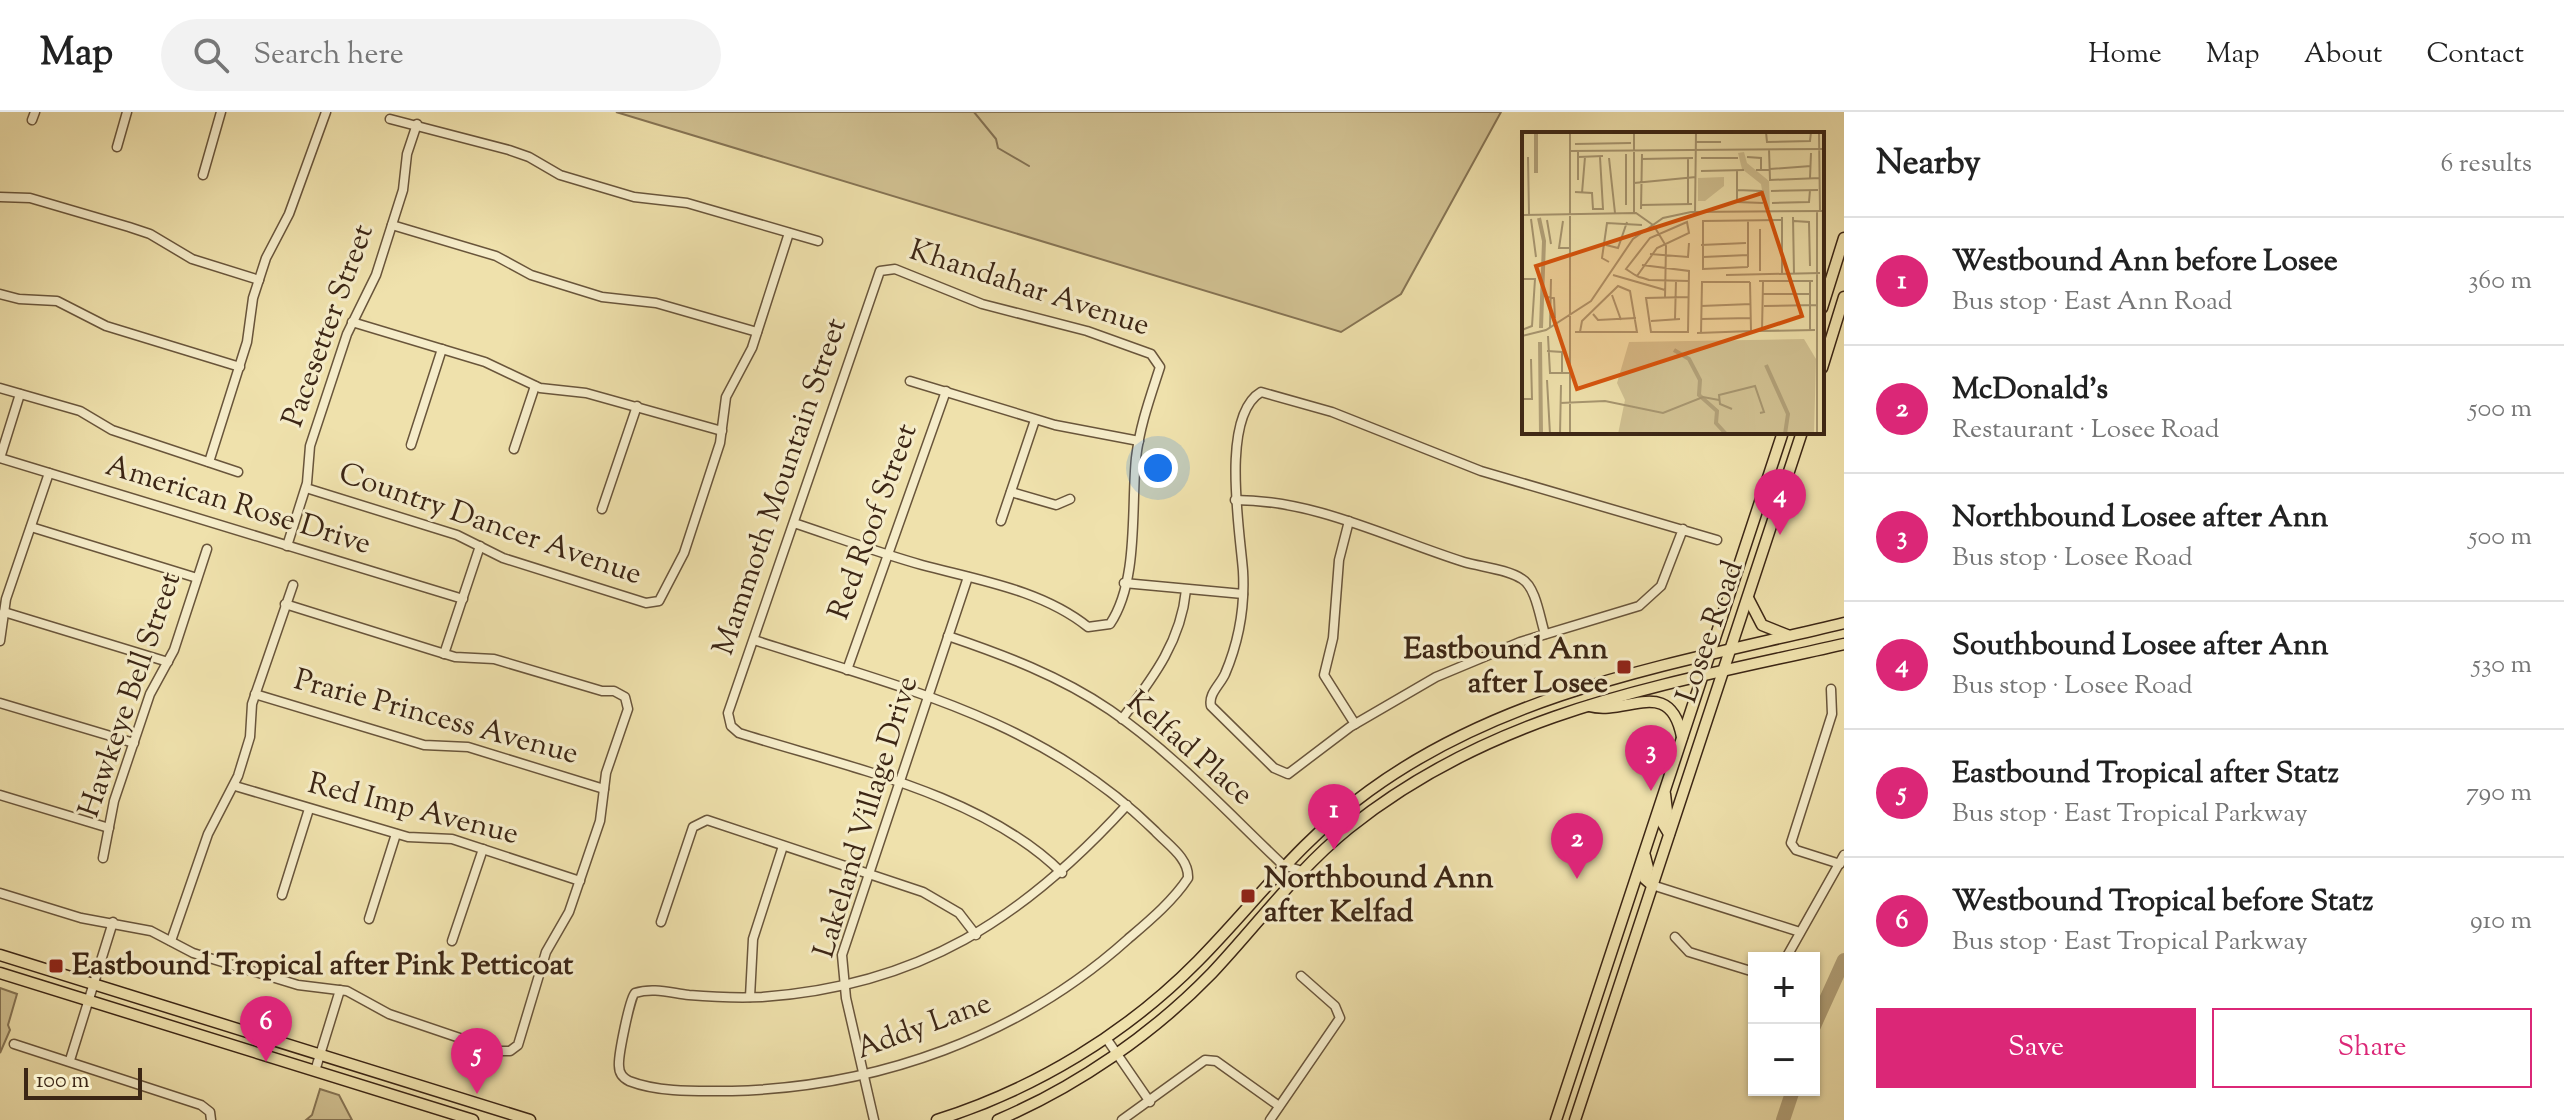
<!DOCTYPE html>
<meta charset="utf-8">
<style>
:root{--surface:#fff;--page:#f2f2f2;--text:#222;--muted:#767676;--line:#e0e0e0;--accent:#db2777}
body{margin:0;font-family:"Sorts Mill Goudy",serif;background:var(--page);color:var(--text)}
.controls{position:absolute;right:24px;bottom:24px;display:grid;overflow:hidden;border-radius:0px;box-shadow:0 2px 6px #0004}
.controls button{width:72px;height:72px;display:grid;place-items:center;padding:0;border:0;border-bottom:2px solid var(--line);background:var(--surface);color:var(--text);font:40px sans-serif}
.scale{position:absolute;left:24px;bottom:20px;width:118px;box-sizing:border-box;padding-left:8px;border:4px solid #3c2615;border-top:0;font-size:22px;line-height:28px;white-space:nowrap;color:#3c2615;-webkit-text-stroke:6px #f5ecc9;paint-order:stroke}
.you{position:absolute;left:1158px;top:356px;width:28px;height:28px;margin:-20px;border:6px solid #fff;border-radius:50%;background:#1a73e8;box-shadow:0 0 0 12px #1a73e833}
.badge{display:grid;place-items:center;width:52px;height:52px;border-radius:50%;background:var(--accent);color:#fff;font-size:26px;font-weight:700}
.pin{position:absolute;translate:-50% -66px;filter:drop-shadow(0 2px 4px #0008)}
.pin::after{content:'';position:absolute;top:42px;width:28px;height:24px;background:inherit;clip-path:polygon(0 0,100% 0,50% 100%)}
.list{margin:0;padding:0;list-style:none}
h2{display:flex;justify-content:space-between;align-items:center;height:104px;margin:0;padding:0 32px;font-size:34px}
h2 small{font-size:26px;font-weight:400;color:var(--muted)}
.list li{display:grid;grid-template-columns:52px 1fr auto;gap:24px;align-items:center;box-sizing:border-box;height:128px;padding:0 32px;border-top:2px solid var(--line)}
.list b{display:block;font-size:30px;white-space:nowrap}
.list p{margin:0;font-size:26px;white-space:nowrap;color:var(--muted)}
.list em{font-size:26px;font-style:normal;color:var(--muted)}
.actions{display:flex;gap:16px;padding:24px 32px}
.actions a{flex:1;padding:18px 0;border:2px solid var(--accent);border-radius:0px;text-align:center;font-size:28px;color:var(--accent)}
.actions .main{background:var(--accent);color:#fff}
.icon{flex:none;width:44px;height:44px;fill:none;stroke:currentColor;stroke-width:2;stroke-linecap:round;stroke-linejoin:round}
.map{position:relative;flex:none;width:1844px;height:1008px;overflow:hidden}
header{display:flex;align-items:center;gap:48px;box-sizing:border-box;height:112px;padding:0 40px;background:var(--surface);border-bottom:2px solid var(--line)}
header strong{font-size:38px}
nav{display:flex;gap:44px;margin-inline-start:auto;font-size:28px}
.search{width:560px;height:72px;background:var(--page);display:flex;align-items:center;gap:20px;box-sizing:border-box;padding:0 28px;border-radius:44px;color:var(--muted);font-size:30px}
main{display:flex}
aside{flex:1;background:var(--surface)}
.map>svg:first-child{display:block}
.green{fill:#d1c192;stroke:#867454;stroke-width:2}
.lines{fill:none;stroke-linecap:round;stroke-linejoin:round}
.stream{stroke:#837051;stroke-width:2}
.river{stroke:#b2a179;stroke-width:14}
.minor-casing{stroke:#69553b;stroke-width:11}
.major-casing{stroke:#3c2615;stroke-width:13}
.minor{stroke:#f5ecc9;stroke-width:8}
.major{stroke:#efe1ac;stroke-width:10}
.poi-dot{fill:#8f2418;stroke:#f5ecc9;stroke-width:3}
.labels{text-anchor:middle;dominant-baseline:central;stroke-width:6;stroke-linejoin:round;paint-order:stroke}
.street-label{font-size:30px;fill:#3c2615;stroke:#f5ecc9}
.poi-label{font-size:30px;font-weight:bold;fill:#3c2615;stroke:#f5ecc9;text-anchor:start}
.inset-river{fill:none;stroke:#b2a179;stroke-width:4}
.inset-road{fill:none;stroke:#a79670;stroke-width:2}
.view{fill:#d7540d;fill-opacity:0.15;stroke:#d7540d;stroke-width:4}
.inset-edge{fill:none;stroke:#3c2615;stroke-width:4}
</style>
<header>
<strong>Map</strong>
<div class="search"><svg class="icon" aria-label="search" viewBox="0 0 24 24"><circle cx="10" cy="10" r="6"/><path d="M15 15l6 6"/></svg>Search here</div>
<nav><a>Home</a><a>Map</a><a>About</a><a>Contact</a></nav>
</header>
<main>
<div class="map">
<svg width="1844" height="1008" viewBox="0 0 1844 1008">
<rect width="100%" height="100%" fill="#efe1ac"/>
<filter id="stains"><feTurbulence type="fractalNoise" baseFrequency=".0025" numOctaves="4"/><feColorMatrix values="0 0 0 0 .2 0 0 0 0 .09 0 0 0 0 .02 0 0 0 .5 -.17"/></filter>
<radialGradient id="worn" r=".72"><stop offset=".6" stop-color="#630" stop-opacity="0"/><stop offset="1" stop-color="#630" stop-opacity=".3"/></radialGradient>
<g class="green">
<path d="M616 0H1501L1401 182 1341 220Z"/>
<path d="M0 876 17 882 8 913 10 918 0 941Z"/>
<path d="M320 977 339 983 352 1008H306L312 1003Z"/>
</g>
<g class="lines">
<path class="stream" d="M974 0 996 27 998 36 1029 54"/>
<g class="river">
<path d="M1814 914 1844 848"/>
<path d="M1783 1008 1793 978"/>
</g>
<g class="minor-casing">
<g id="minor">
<path d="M390 7 509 38 529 45 560 63 634 85 687 91 818 129"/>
<path d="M32 8 35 0"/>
<path d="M117 35 127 0"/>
<path d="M203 63 221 0"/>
<path d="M0 85 30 86 129 115 150 122 192 147 259 168"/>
<path d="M392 113 496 144 531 163 602 185 656 191 757 220"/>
<path d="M0 182 19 187 57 189 106 214 240 255"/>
<path d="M352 210 485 250 540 276 586 281 722 319"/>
<path d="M910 269 1055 313 1139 329"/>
<path d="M0 276 80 299 112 318 238 360"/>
<path d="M411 333 442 237"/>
<path d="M514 337 535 274"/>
<path d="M0 346 463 487"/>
<path d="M0 346 20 282"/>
<path d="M209 350 247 230 253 186 266 146 289 102 326 0"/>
<path d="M306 376 457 423 503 446 646 491 659 489 684 441 720 331 726 285 752 236 789 121"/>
<path d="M1011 380 1056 393 1070 387"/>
<path d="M1235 388C1316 388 1388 426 1464 450 1481 455 1507 457 1522 467 1536 475 1540 507 1545 522"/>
<path d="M602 397 637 294"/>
<path d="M1001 409 1035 308"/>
<path d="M1349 409 1339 448 1333 526 1324 563 1355 612"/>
<path d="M794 411C836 425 879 441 922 453 978 468 1042 478 1088 515L1110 512C1139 469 1131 395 1136 346 1140 313 1150 286 1160 255L1151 242 1087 219 982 192 895 157 880 159 728 601 731 614 739 621C843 654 983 682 1062 761"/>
<path d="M31 415 197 466"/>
<path d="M1683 417 1661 474 1639 494 1520 530 1436 565 1350 615 1288 662 1274 656 1211 594C1208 582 1220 573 1225 562 1239 529 1245 494 1243 459 1240 419 1220 304 1261 280L1332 300 1481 359 1717 428"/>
<path d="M287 434 307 371 310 334 347 222 376 163 403 78 407 42 417 12"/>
<path d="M1124 471 1243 482"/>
<path d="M4 500 168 550"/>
<path d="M948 524C1004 543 1060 564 1110 598 1174 642 1227 700 1283 753L1302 759"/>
<path d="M754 528C902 576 1041 607 1155 719 1168 733 1189 746 1188 766 1173 789 1149 809 1128 827 1019 925 878 975 732 979 699 979 660 981 629 969 623 966 619 962 619 954 618 944 630 885 635 881 653 875 671 881 689 883 713 885 738 886 762 885 919 874 1023 807 1127 693"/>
<path d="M0 529 6 487 49 361"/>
<path d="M444 542 480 434"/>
<path d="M847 558 946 279"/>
<path d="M1831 577 1832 602 1791 731 1796 738 1840 752"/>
<path d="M255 582 424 633 468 635 604 677"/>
<path d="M0 591 134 631"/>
<path d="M1122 607C1152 567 1181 530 1186 478"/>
<path d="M235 674 408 725 452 727 580 769"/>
<path d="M0 683 109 716"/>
<path d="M103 746 114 689 150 582 174 538 207 437"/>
<path d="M1652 773 1800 820"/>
<path d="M0 781 81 806 151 819 193 841 298 873 347 879 389 902 498 939H510L518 933 546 840 569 800 600 709 606 661 628 597 625 585 614 579H602L494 547 455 545 432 538 285 492"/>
<path d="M282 783 309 697"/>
<path d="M369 807 396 722"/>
<path d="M661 810 693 715 707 708 923 780 959 801 976 823"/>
<path d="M1675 825 1689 840 1754 860"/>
<path d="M171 829 208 722 238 664 250 625 252 592 293 473"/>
<path d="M452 829 483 737"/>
<path d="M1786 846 1844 743"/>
<path d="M750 885 753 827 783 734"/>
<path d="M1106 926 1150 990"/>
<path d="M14 932 201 993 210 1000 211 1008"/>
<path d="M70 948 113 810"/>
<path d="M315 959 340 878"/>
<path d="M874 1008 846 886 842 843 968 465"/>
<path d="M1122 1008 1205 948 1216 949 1279 994"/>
<path d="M1270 1008 1340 906 1335 894 1301 864"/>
</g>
</g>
<g class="major-casing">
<g id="major">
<path d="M1822 196 1844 126"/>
<path d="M1822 256 1844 185"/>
<path d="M1748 486 1762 513 1787 523"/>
<path d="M1589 594C1627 604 1670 563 1682 625"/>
<path d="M1665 682 1667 699 1663 712 1669 722"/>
<path d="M1645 744 1648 756 1645 767 1652 773"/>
<path d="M0 843 530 1008"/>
<path d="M0 861 473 1008"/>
<path d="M937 1008C1035 977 1126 922 1198 849 1258 788 1297 731 1369 679 1509 577 1679 551 1844 511"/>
<path d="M998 1008C1076 975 1153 922 1212 861 1258 812 1297 758 1349 716 1498 597 1664 573 1844 532"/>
<path d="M1556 1008 1783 320"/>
<path d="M1575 1008 1802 320"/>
</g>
</g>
<use href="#minor" class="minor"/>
<use href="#major" class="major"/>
</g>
<g class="poi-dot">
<rect x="1616" y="547" width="16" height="16" rx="4"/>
<rect x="1240" y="776" width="16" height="16" rx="4"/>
<rect x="48" y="846" width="16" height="16" rx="4"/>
</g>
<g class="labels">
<g class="street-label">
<text transform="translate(1029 177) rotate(18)">Khandahar Avenue</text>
<text transform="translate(329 214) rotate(-70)">Pacesetter Street</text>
<text transform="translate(781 375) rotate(-71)">Mammoth Mountain Street</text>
<text transform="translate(238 394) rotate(17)">American Rose Drive</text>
<text transform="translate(874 410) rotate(-70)">Red Roof Street</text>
<text transform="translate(490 413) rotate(19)">Country Dancer Avenue</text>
<text transform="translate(1711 520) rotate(-71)">Losee Road</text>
<text transform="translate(131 583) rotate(-71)">Hawkeye Bell Street</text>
<text transform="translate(436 606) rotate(15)">Prarie Princess Avenue</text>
<text transform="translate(1189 637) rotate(41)">Kelfad Place</text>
<text transform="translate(413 698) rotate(14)">Red Imp Avenue</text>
<text transform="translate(867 705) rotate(-73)">Lakeland Village Drive</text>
<text transform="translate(924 915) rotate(-20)">Addy Lane</text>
</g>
<g class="poi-label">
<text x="1608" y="538" text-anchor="end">Eastbound Ann<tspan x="1608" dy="34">after Losee</tspan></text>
<text x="1264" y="767">Northbound Ann<tspan x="1264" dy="34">after Kelfad</tspan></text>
<text x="72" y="854">Eastbound Tropical after Pink Petticoat</text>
</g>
</g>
<g transform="translate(1522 20)">
<rect width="302" height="302" fill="#efe1ac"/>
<path d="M222 20 225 31 247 49 248 77H243L239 52 220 37 216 21ZM202 45V54L183 69H176V46ZM282 207 294 227 292 302H96L103 268 95 251 107 210Z" fill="#d1c192"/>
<path class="inset-river" d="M14 0V41M17 86 22 109 19 196M18 210 19 302M152 218 167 227 178 248 177 263 195 279 194 291 204 302M244 233 266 282 263 302"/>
<path class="inset-road" d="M244 0 245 10 288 9 289 0M297 0 298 79M174 10H199M53 12 109 11M247 17 248 48 298 46M48 19 302 17M6 25 7 82M56 25 81 24M225 25 239 26V37M87 26 93 81M179 26H216M119 27 171 26M215 38V70L241 71M234 38 289 34M179 39 222 38M288 46 289 21M56 48V19M112 51 174 45M215 58 240 59M249 59 296 58M53 60 70 61 71 77H81L78 25M60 61 63 25M250 71 287 70 288 58M166 72V26M104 73V22M119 73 170 72M119 77 120 22M112 81V0M173 82 174 0M0 83 114 81 131 93M271 85 272 142M9 87 14 125M25 88 29 112M41 89 37 116H47M272 89 287 90 288 134M132 94 144 114 143 166M84 113 96 116 105 90M179 113 224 111M128 122 166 125 167 111M181 125 226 123M87 130 80 126 85 91 120 93M120 133 167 139 166 200H129L124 166 167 165M226 135 181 137V89L260 88M226 135V89M238 139V97M260 142V85M91 143 143 158M204 143 298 141M115 144 135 116 167 101 165 90 128 106 104 137 113 143 117 145 121 146 127 148 167 149M0 147H13L10 194 0 198M237 149H291M288 149V198M228 150 229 199M241 162H288M90 163 99 188M25 165 32 166 33 186M179 174 229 172M242 174 295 173M71 182 76 188 114 186M153 187 154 149M179 187 228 186M129 189 158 187M28 196 29 147M237 199 293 198M240 199 241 150M53 200H115L108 159 96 154 60 189 58 200M175 201 232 199M179 201 180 150H228M0 204 24 198 69 169 111 107 141 86 169 80 302 79M26 204 28 241H48M25 219 40 220V241M25 248 28 302M0 267H10L9 227M38 271 83 269 141 281 181 265 197 268M210 277 198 272 197 263 233 254 242 280 238 281M38 302 39 253M48 302V0M295 302V79"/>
<path class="view" d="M240 61 280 184 55 257 14 134Z"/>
<rect width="302" height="302" class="inset-edge"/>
</g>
<rect width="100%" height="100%" filter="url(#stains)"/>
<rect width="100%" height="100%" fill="url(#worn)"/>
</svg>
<div class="controls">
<button>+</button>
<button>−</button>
</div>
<div class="scale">100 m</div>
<div class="you"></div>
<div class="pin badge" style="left:1334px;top:738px">1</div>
<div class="pin badge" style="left:1577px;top:767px">2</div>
<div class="pin badge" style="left:1651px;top:679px">3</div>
<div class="pin badge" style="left:1780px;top:423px">4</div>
<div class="pin badge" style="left:477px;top:982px">5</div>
<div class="pin badge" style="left:266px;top:950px">6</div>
</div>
<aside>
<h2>Nearby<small>6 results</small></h2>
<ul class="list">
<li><span class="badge">1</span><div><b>Westbound Ann before Losee</b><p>Bus stop · East Ann Road</p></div><em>360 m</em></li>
<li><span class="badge">2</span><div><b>McDonald's</b><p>Restaurant · Losee Road</p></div><em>500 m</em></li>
<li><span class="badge">3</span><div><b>Northbound Losee after Ann</b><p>Bus stop · Losee Road</p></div><em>500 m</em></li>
<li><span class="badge">4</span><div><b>Southbound Losee after Ann</b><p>Bus stop · Losee Road</p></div><em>530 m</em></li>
<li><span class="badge">5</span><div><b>Eastbound Tropical after Statz</b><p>Bus stop · East Tropical Parkway</p></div><em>790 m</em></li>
<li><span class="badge">6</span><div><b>Westbound Tropical before Statz</b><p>Bus stop · East Tropical Parkway</p></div><em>910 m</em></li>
</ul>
<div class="actions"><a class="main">Save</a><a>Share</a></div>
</aside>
</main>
